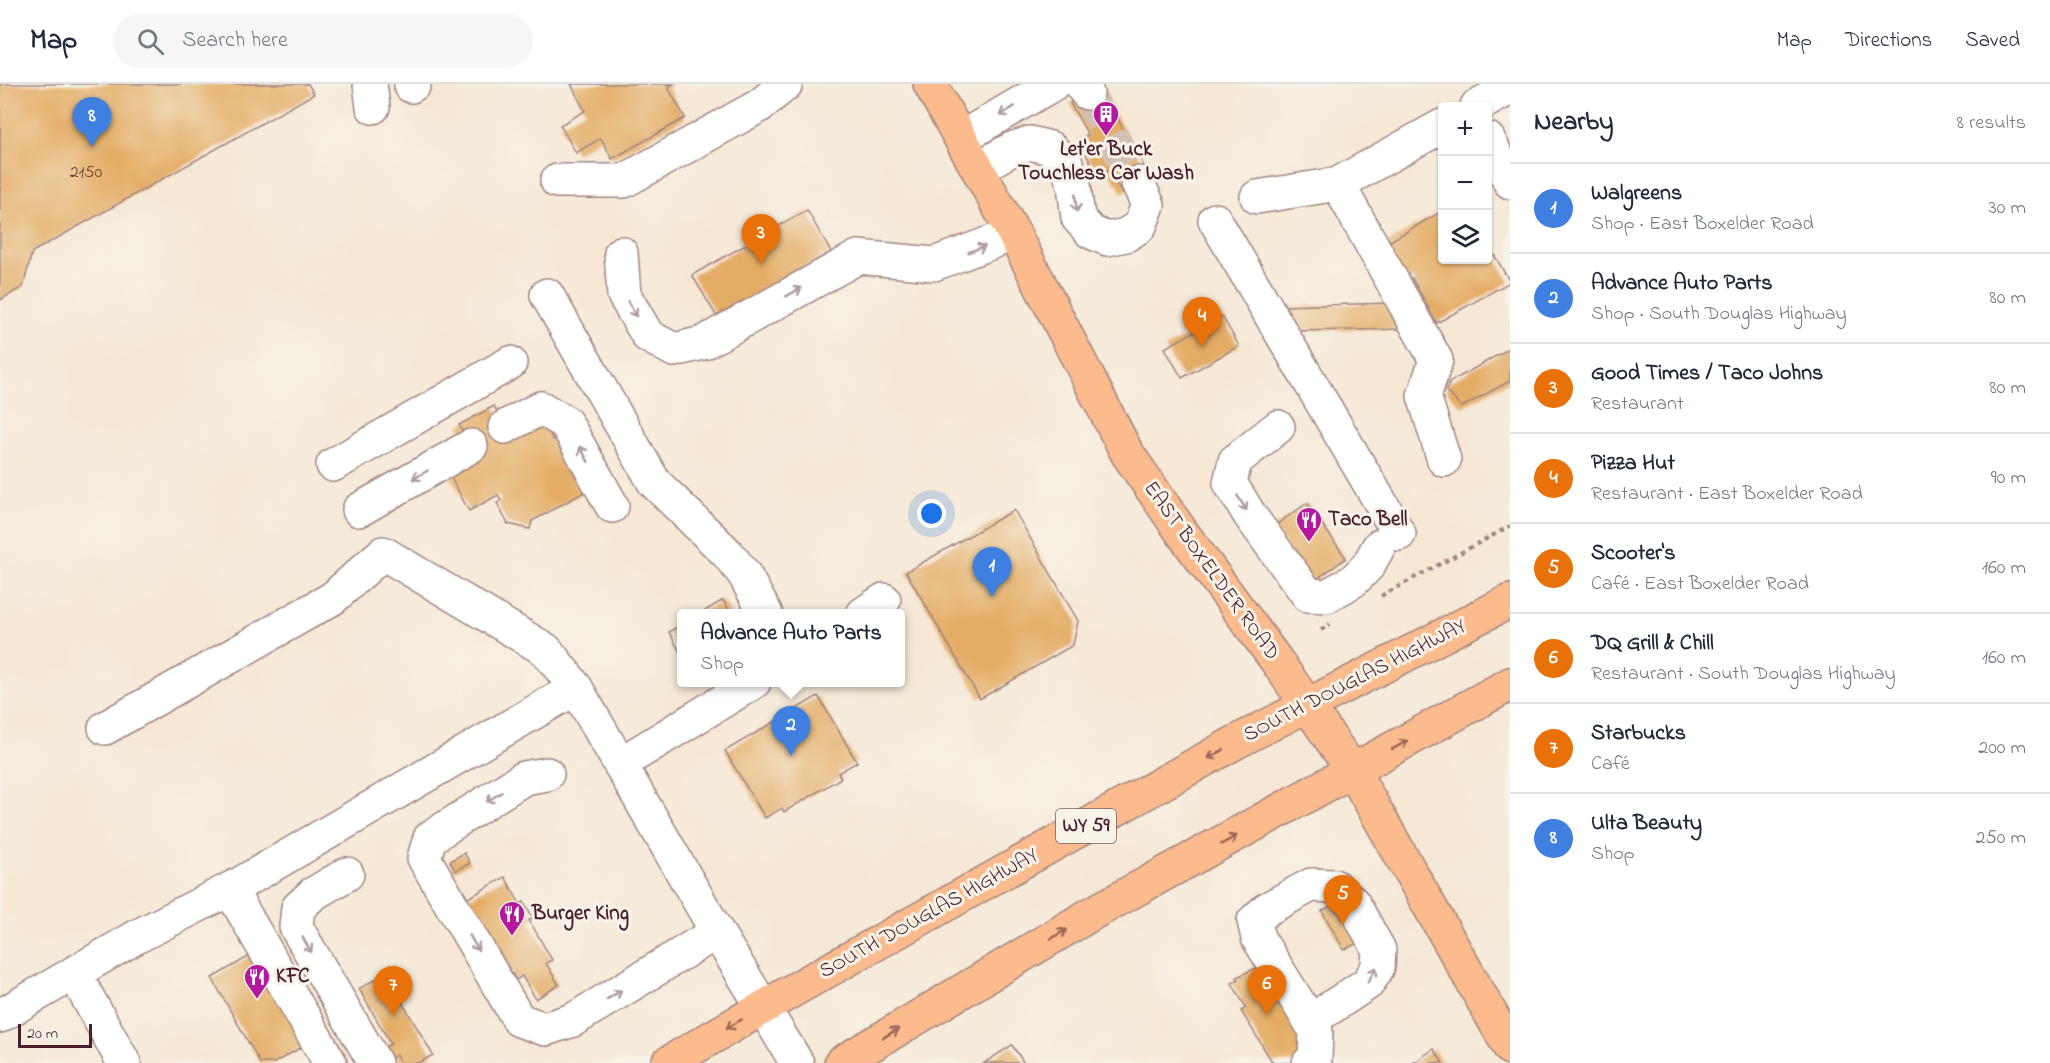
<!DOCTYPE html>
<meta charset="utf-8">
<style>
:root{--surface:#fff;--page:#f6f6f7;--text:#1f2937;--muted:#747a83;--line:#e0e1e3;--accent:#2563eb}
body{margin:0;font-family:"Indie Flower",sans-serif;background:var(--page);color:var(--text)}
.controls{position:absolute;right:18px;top:18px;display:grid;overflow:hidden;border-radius:6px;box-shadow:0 2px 4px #0004}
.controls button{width:54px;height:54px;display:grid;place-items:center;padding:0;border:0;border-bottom:2px solid var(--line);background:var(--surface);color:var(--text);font:30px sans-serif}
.scale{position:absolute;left:18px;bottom:15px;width:74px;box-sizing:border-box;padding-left:6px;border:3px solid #4a1f2b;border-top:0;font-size:16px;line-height:21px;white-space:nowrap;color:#4a1f2b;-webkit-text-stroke:4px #f7f3e8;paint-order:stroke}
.you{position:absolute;left:932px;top:430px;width:21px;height:21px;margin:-15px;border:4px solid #fff;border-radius:50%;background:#1a73e8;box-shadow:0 0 0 9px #1a73e833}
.badge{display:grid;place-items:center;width:39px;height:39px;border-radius:50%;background:var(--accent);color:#fff;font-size:20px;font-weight:700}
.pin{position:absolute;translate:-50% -50px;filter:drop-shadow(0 2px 3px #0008)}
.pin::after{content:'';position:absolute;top:32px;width:21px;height:18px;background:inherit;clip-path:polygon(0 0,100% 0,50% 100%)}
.popup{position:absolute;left:677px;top:525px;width:228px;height:78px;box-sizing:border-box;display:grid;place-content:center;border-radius:6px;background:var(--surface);filter:drop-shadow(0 2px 4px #0005);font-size:20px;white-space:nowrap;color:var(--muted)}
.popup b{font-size:22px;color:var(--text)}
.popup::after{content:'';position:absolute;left:50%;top:100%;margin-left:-12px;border:12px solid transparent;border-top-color:var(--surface)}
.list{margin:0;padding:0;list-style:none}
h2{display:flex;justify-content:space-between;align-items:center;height:78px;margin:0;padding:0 24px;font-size:26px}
h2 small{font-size:20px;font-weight:400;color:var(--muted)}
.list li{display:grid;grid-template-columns:39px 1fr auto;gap:18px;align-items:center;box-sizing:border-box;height:90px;padding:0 24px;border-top:2px solid var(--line)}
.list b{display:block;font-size:22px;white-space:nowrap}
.list p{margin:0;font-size:20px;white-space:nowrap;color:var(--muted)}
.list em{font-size:20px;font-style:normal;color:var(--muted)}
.icon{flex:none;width:33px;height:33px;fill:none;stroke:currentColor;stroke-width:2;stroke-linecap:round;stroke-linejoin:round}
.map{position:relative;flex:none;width:1510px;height:979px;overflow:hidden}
header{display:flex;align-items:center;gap:36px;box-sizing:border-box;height:84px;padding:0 30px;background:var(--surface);border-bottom:2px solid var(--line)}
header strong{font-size:28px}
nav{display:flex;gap:33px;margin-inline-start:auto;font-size:21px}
.search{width:420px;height:54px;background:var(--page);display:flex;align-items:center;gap:15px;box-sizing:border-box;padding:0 21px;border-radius:33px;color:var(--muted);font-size:22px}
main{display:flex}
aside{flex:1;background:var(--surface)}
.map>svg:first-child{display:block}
.building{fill:#e4ad66}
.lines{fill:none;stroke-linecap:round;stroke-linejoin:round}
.minor-tunnel{stroke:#d4c0b3;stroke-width:33;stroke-dasharray:33 16;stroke-linecap:butt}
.minor-casing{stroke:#a08480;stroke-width:36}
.major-casing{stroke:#a08480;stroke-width:36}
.highway-casing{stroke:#a08480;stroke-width:36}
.path{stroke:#a08480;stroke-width:4;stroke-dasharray:4.5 4.5;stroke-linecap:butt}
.minor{stroke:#fff;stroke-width:33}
.major{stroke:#fbbb8d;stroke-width:33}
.highway{stroke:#fbbb8d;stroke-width:33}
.oneway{stroke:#ae9aa0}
.oneway2{stroke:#9a6557}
.labels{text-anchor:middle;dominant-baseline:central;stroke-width:6;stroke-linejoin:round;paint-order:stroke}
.number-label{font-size:18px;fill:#70423a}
.shield{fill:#f7f3e8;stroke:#7e5f64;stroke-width:1.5}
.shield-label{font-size:20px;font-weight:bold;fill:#4a1f2b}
.poi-label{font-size:21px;font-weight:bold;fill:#4a1f2b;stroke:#f7f3e8;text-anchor:start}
.street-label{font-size:21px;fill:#4a1f2b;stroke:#f7f3e8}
</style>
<header>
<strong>Map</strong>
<div class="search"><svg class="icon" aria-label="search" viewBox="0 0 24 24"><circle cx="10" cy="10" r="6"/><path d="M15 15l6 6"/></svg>Search here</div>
<nav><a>Map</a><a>Directions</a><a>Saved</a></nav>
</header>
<main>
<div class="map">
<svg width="1510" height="979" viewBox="0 0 1510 979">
<rect width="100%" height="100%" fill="#f7f3e8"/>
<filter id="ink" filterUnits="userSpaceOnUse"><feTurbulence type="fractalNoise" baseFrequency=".0167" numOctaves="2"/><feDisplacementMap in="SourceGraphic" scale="12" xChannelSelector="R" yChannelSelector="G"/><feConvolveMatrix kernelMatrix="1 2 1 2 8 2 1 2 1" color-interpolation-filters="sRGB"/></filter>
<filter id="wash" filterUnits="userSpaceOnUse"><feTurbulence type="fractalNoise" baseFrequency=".008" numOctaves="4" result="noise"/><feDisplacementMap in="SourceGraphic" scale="24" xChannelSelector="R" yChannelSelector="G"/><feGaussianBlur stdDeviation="1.35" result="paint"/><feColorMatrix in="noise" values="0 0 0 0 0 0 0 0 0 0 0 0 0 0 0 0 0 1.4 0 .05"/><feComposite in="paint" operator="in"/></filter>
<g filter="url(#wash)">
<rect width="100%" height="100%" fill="#f6e8d5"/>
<g id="blocks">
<g class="building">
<path d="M0 0H308L314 10 32 168 23 203 0 216Z"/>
<path d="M571 0H673L668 3 685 34 612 75 601 54 576 69 560 41 585 27Z"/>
<path d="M1100 3 1150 93 1122 109 1109 87 1099 93 1078 56 1088 51 1070 19Z"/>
<path d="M807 126 831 168 717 233 692 191Z"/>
<path d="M1442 127V176H1488V168L1489 170 1493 169 1510 198 1437 239 1412 194 1406 197 1385 160Z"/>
<path d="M1395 219 1408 245 1294 247 1281 222Z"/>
<path d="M1222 232 1239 262 1182 294 1165 264Z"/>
<path d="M1510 264V297L1462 323 1446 307 1450 298Z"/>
<path d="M494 322 512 355 543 337 553 356 563 350 590 405 532 437 530 445 508 440 497 419 501 417 498 411 469 427 450 392 479 376 459 341Z"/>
<path d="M1307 419 1346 474 1311 499 1273 443Z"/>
<path d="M1014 426 1078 537 1073 561 980 615 906 488Z"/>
<path d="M723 516 732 530H700Z"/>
<path d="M682 540V567L680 568 669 548Z"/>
<path d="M818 612 857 678 838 689 841 694 784 728 782 724 765 734 725 667Z"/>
<path d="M464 769 470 779 455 787 450 777Z"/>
<path d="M505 793 520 820 524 818 533 834 529 836 552 876 546 879 559 901 536 915 522 892 516 896 500 870 495 872 463 817Z"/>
<path d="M1341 816 1363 856 1344 866 1322 827Z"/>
<path d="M255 869 307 960 274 979H260L212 894Z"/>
<path d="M1260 882 1309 957 1296 979H1273L1241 927 1246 924 1232 899 1238 896 1237 893Z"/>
<path d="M385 889 433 971 418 979H401L396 971 392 974 385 963 391 960 359 905Z"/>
<path d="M1012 961 1024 979H984Z"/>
<path d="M1434 965 1443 979H1413Z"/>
</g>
</g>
</g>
<g filter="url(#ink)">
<use href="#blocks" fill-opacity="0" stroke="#a08480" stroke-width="1.5"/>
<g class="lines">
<path class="minor-tunnel" d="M1087 9 1138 99"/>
<g class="minor-casing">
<g id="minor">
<path d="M370 0 373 23"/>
<path d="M1080 0 1087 9"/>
<path d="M411 2 414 0"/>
<path d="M1477 22 1510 4"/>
<path d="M961 54 1053 0"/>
<path d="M1488 55 1510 98"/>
<path d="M978 84 1012 65 1030 59 1050 64 1066 79 1074 101 1078 134 1091 148 1107 155 1126 151 1140 142 1148 121 1138 99"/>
<path d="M557 97H624L759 22 786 0"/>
<path d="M1338 100 1436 276 1424 312 1444 376"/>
<path d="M1257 113 1338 100 1442 42"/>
<path d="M1215 136 1399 450"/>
<path d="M621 169 624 211 648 252 674 266 703 259 858 173 934 180 1014 150"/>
<path d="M547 211 654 398 727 469 744 490 766 530"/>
<path d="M505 343 541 324 566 339 612 422"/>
<path d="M1278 343 1235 377 1230 399 1251 433 1308 511 1327 512 1353 497 1368 482 1379 462"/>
<path d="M333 381 510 279"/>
<path d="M359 426 471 362"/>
<path d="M863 530 884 516"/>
<path d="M105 644 333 514 383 469 546 566 576 604 717 848 797 979"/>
<path d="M620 680 754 598"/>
<path d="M547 690 524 694 430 754 424 774 519 936 545 945 573 936 717 848"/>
<path d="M347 790 313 810 298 824 296 843 375 979"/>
<path d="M230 805 330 979"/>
<path d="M74 889 124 979"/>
<path d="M0 932 138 852 238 801 576 604"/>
<path d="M1309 979 1315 975 1316 947 1258 854 1254 837 1267 825 1311 801 1334 802 1353 819 1379 866 1378 883 1368 899 1327 926"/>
</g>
</g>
<g class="major-casing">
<path id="major" d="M930 0 1014 150 1127 369 1181 447 1276 576 1353 687 1510 964"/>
</g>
<g class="highway-casing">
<g id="highway">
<path d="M668 979 797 904 1236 658 1510 517"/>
<path d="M841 979 1093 829 1510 600"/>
</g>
</g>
<g class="path">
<path d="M1381 512 1510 442"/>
<path d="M1321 546 1330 540"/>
</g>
<use href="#minor" class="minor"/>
<use href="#major" class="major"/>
<use href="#highway" class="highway"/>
</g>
<defs><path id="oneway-shaft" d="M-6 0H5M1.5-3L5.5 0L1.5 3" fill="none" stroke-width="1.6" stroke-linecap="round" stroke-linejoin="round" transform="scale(1.5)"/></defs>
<g class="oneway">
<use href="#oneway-shaft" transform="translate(1007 27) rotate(149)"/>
<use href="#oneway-shaft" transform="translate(1076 119) rotate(84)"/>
<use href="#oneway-shaft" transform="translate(977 165) rotate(-21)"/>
<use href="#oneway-shaft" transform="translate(794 208) rotate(-29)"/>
<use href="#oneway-shaft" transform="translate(632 225) rotate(60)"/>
<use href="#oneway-shaft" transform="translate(584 370) rotate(-119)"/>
<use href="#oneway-shaft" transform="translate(420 391) rotate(150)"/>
<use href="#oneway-shaft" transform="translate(1242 419) rotate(59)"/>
<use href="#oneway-shaft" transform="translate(494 713) rotate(148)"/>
<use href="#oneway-shaft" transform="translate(474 859) rotate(60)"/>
<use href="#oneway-shaft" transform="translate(307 861) rotate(60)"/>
<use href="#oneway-shaft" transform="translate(1372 891) rotate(-59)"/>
<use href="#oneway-shaft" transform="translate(614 911) rotate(-31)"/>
</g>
<g class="oneway2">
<use href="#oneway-shaft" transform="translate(1400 661) rotate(-29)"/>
<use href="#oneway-shaft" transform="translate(1216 670) rotate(151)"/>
<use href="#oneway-shaft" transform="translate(1229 756) rotate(-29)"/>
<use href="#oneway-shaft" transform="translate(1059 850) rotate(-31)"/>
<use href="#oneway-shaft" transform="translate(734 940) rotate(150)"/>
<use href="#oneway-shaft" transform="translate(891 949) rotate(-31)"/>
</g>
</g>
<defs>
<g id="building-pin" transform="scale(1.35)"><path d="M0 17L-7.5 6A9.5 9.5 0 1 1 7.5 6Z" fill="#b5179e" stroke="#f7f3e8"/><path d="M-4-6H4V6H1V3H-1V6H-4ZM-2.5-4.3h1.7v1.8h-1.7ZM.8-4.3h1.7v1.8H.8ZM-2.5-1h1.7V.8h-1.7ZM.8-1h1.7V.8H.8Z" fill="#fff"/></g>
<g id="restaurant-pin" transform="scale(1.35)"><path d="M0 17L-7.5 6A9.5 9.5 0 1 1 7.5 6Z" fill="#b5179e" stroke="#f7f3e8"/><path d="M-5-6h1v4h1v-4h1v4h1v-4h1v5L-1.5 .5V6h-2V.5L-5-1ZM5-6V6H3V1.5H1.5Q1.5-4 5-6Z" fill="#fff"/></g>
</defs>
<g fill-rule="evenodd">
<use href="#building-pin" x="1106" y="30"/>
<use href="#restaurant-pin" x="1309" y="436"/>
<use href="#restaurant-pin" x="512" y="830"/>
<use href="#restaurant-pin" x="257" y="893"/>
</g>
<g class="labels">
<g class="number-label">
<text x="86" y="89">2150</text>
</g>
<rect class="shield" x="1056" y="725" width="60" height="34" rx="4.5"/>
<g class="shield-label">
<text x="1086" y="742">WY 59</text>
</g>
<g class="poi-label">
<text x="1106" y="66" text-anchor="middle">Let'er Buck<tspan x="1106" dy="24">Touchless Car Wash</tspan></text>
<text x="1328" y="436">Taco Bell</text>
<text x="532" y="830">Burger King</text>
<text x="276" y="893">KFC</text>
</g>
<g class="street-label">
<text transform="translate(1211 487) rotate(54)">EAST BOXELDER ROAD</text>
<text transform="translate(1355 597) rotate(-27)">SOUTH DOUGLAS HIGHWAY</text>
<text transform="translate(929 830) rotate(-29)">SOUTH DOUGLAS HIGHWAY</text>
</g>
</g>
</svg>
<div class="controls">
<button>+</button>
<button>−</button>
<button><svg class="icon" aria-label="layers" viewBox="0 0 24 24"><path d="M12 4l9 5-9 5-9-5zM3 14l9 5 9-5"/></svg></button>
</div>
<div class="scale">20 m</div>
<div class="you"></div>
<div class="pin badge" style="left:992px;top:513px;background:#3f7fe0">1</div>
<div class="pin badge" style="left:791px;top:672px;background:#3f7fe0">2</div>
<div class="popup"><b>Advance Auto Parts</b>Shop</div>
<div class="pin badge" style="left:761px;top:180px;background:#e8710a">3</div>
<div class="pin badge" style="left:1202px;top:263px;background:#e8710a">4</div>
<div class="pin badge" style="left:1343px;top:841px;background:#e8710a">5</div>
<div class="pin badge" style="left:1267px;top:931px;background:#e8710a">6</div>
<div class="pin badge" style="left:393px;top:932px;background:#e8710a">7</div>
<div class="pin badge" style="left:92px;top:63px;background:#3f7fe0">8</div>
</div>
<aside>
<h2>Nearby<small>8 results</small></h2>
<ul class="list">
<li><span class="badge" style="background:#3f7fe0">1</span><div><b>Walgreens</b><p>Shop · East Boxelder Road</p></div><em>30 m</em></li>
<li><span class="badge" style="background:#3f7fe0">2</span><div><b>Advance Auto Parts</b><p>Shop · South Douglas Highway</p></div><em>80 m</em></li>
<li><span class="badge" style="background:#e8710a">3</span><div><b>Good Times / Taco Johns</b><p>Restaurant</p></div><em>80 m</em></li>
<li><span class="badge" style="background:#e8710a">4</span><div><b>Pizza Hut</b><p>Restaurant · East Boxelder Road</p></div><em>90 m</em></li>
<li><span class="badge" style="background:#e8710a">5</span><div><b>Scooter's</b><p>Café · East Boxelder Road</p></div><em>160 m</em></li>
<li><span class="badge" style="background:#e8710a">6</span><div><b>DQ Grill &amp; Chill</b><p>Restaurant · South Douglas Highway</p></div><em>160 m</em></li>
<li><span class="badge" style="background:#e8710a">7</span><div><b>Starbucks</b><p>Café</p></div><em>200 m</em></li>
<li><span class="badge" style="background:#3f7fe0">8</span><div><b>Ulta Beauty</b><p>Shop</p></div><em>250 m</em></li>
</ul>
</aside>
</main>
